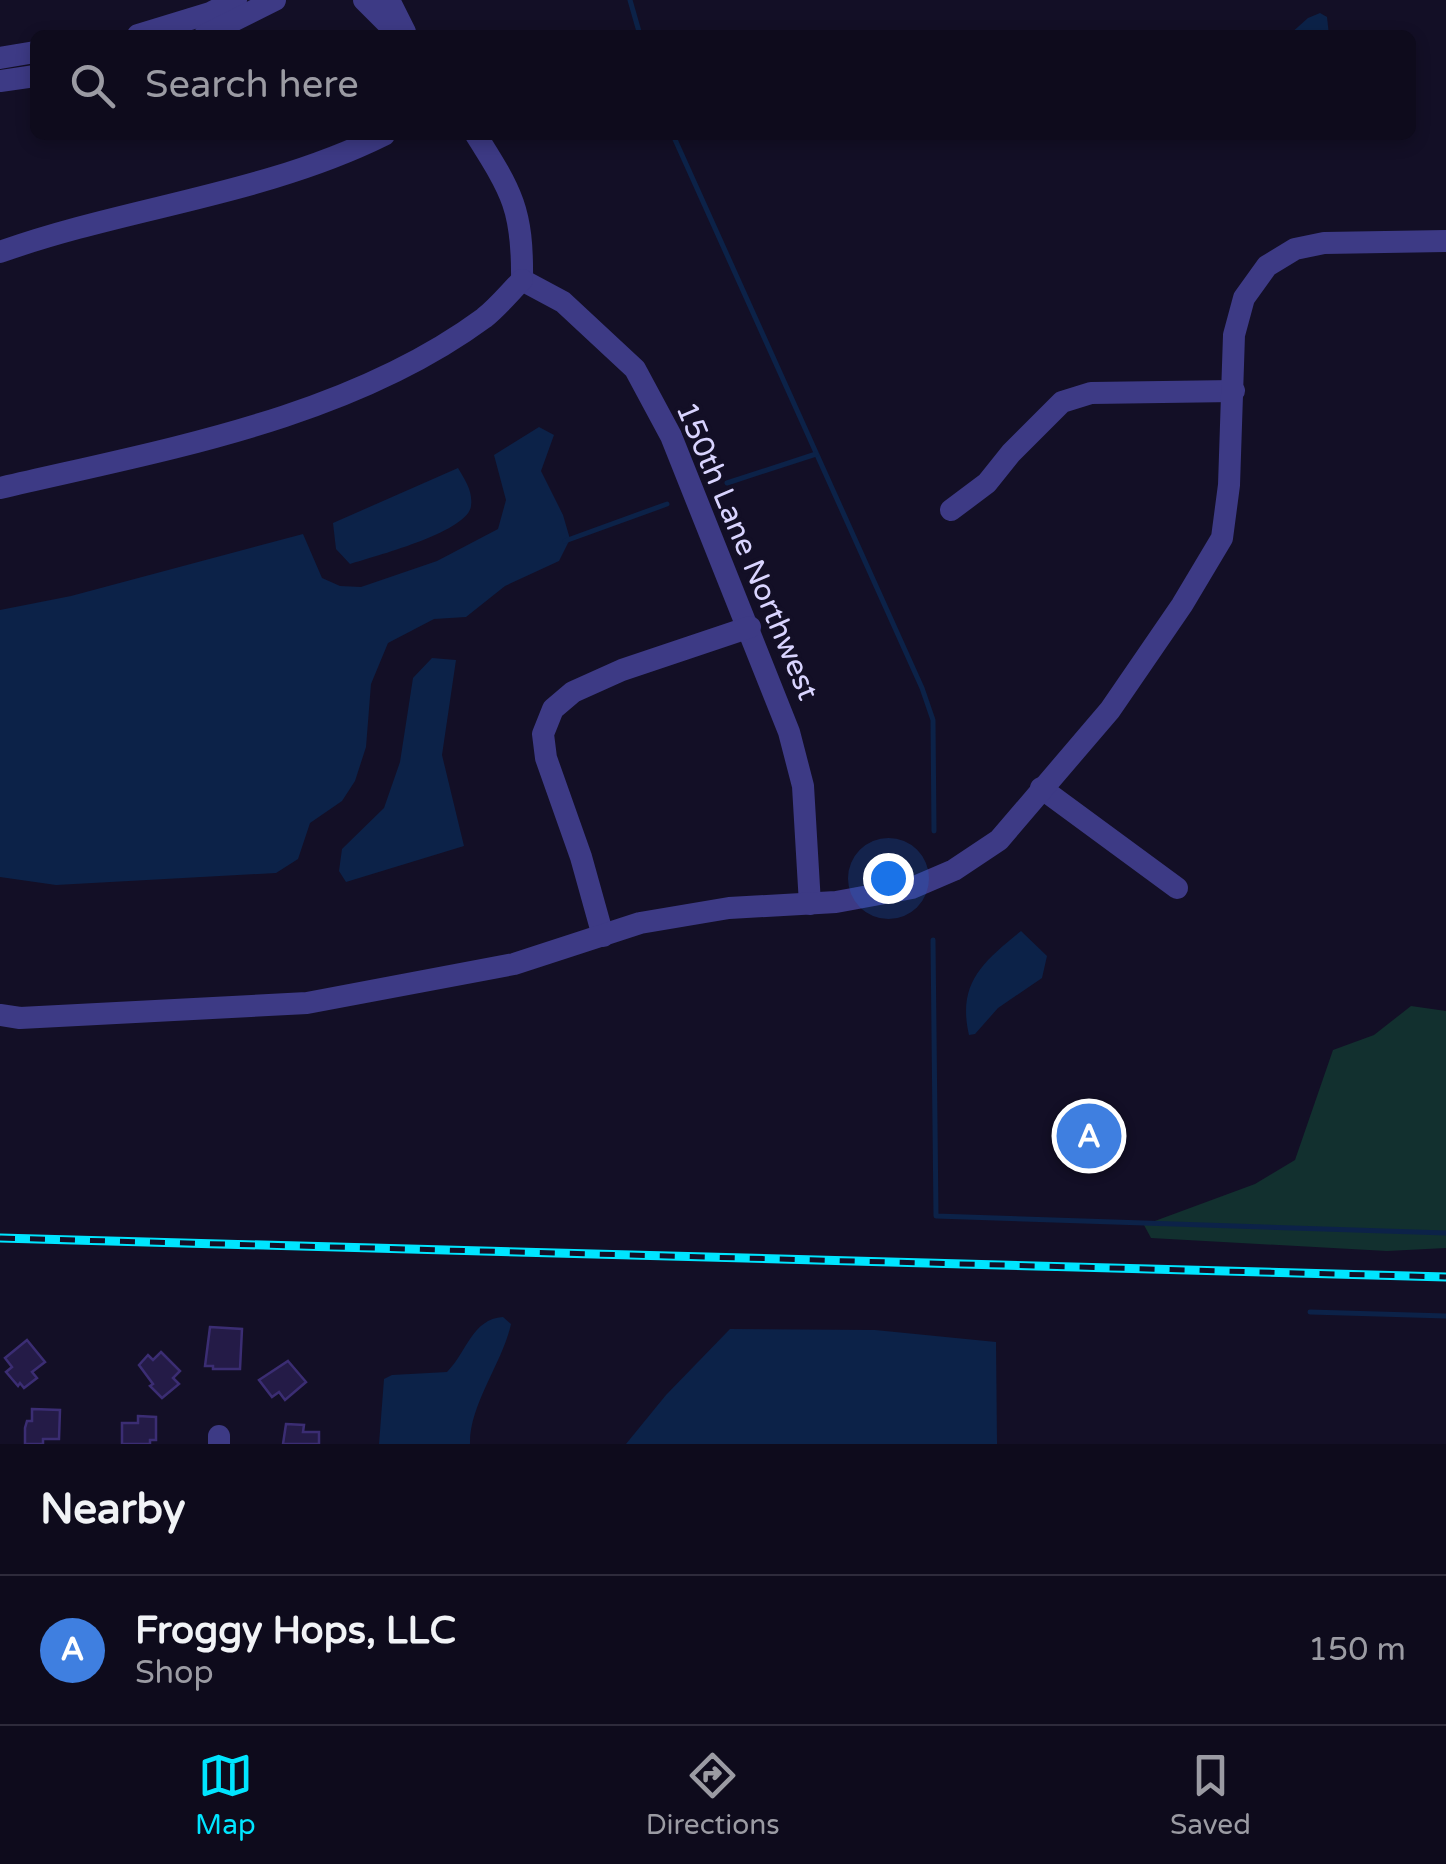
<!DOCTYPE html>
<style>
:root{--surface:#0e0b1c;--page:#171425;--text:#f1f3f6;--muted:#9b9ba3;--line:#2e2b3b;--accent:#00e5ff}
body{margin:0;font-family:"Varela Round",sans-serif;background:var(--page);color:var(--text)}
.you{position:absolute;left:888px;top:878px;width:35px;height:35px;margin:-25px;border:8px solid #fff;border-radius:50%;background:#1a73e8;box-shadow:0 0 0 15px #1a73e833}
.badge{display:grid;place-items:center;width:65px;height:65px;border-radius:50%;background:var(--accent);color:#fff;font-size:32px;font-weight:700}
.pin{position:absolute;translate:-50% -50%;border:5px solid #fff;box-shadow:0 2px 10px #0006}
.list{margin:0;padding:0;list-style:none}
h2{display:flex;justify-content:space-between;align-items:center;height:130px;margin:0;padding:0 40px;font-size:42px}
h2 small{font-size:32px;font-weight:400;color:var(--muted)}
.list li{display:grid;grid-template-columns:65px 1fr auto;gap:30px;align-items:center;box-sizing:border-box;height:150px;padding:0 40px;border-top:2px solid var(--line)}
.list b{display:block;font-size:38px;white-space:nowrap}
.list p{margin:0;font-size:32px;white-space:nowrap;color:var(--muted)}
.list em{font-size:32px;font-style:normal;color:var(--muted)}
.icon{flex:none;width:55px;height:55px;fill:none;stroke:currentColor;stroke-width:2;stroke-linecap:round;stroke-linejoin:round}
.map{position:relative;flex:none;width:1446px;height:1444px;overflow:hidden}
.search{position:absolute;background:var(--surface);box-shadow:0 5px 15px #0003;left:30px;right:30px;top:30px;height:110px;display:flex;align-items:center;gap:25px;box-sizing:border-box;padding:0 35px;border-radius:15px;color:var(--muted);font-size:38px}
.sheet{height:280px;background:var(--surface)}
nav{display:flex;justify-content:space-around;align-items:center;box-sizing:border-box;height:140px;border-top:2px solid var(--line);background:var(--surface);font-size:28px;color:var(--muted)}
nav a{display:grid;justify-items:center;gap:5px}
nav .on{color:var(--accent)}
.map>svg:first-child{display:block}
.green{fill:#12302f}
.water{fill:#0c2248}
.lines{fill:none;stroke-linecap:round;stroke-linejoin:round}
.stream{stroke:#0c2248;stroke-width:5}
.building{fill:#241b47;stroke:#3b2d73;stroke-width:2.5}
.minor{stroke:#3d3a85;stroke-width:22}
.rail-casing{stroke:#00e5ff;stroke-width:9}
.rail{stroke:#130f26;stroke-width:5;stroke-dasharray:15;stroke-linecap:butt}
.labels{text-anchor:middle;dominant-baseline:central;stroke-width:8;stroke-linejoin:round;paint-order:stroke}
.street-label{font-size:30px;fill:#d9d4ff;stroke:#130f26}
</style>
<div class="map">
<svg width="1446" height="1444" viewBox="0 0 1446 1444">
<rect width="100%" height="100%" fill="#130f26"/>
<path class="green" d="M1411 1006 1446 1011V1248L1387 1251 1151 1238 1144 1225 1255 1184 1295 1160 1333 1050 1374 1035Z"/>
<g class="water">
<path d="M1320 13 1327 17 1329 35H1289L1308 18Z"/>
<path d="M539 427 554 435 541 471 563 515 570 539 559 561 505 586 466 617 434 619 388 643 371 684 366 747 355 781 342 801 310 823 298 859 276 873 56 885 0 877V610L71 596 303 534 322 578 340 586 361 587 437 561 498 529 506 500 494 455Z"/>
<path d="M458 468C465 480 473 491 471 506 468 532 375 556 350 564L336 549 333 523Z"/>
<path d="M432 658 456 660 442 755 464 846 346 882 339 871 342 849 384 808 400 762 413 678Z"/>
<path d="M1021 931 1047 956 1042 978 998 1008 975 1034 969 1035C957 983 983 962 1021 931Z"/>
<path d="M503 1317 511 1324C503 1362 469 1405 470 1444H379L384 1379 392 1375 447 1372C467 1352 472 1319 503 1317Z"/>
<path d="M730 1329 875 1330 996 1342 997 1444H626L666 1395Z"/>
</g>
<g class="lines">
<g class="stream">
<path d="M630 0 640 35"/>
<path d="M673 135 922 688 933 720 934 831"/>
<path d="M727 483 816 454"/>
<path d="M565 541 667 504"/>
<path d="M933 940 936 1216 1446 1233"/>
<path d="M1310 1312 1446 1316"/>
</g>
</g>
<g class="building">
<path d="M210 1327 242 1329 240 1369H213V1366H205Z"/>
<path d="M27 1340 45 1362 32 1372 37 1378 24 1388 20 1383 18 1386 6 1372 12 1367 5 1358Z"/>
<path d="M161 1352 180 1371 173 1378 179 1384 162 1398 150 1386 153 1384 139 1365 148 1355 153 1360Z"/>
<path d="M288 1361 306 1382 285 1400 279 1392 272 1397 259 1380Z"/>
<path d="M32 1409 60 1410 59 1439H43V1444H25V1428L27 1421H32Z"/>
<path d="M138 1416 156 1417V1440H150V1444H122V1423H138Z"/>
<path d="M286 1424 304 1425 303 1432H319V1444H283Z"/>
</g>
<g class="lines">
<g class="minor">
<path d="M364 0 386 22 405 32 389 0"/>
<path d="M138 35 210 13 236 0"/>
<path d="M205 35 275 0"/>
<path d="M0 58 35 52"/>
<path d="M0 81 35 76"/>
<path d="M476 135C512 192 523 210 522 280"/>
<path d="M0 252C126 207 263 195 384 135"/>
<path d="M522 280 563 302 635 369 671 436 789 732 803 786 810 904"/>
<path d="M0 488C162 450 347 419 484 318 498 307 510 292 522 280"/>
<path d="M951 510 987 483 1011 453 1062 402 1091 393 1234 391"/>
<path d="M1041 788 1177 888"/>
<path d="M603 936 581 857 546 758 543 734 553 709 573 692 622 670 750 627"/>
<path d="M0 1015 20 1018 307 1003 514 964 640 923 729 908 836 902 912 888 954 870 999 840 1110 710 1182 605 1222 538 1229 485 1234 335 1244 298 1267 266 1295 249 1324 243 1446 241"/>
<path d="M219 1444V1436"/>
</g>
<g class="rail-casing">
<path id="rail" d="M0 1238 1446 1277"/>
</g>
<use href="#rail" class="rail"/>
</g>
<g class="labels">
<g class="street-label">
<text transform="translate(747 551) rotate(67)">150th Lane Northwest</text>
</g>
</g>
</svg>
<div class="you"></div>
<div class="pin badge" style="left:1089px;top:1136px;background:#3f7fe0">A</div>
<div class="search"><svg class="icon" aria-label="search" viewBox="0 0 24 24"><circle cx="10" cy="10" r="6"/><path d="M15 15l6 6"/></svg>Search here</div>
</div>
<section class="sheet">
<h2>Nearby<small></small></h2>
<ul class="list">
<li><span class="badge" style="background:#3f7fe0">A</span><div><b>Froggy Hops, LLC</b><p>Shop</p></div><em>150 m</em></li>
</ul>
</section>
<nav>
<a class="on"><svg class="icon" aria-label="map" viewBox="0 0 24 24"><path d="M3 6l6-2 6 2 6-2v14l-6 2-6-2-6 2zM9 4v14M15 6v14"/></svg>Map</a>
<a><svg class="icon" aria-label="directions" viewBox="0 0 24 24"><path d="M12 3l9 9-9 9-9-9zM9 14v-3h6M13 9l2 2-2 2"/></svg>Directions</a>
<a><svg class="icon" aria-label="saved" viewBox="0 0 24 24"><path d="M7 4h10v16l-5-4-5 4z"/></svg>Saved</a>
</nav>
